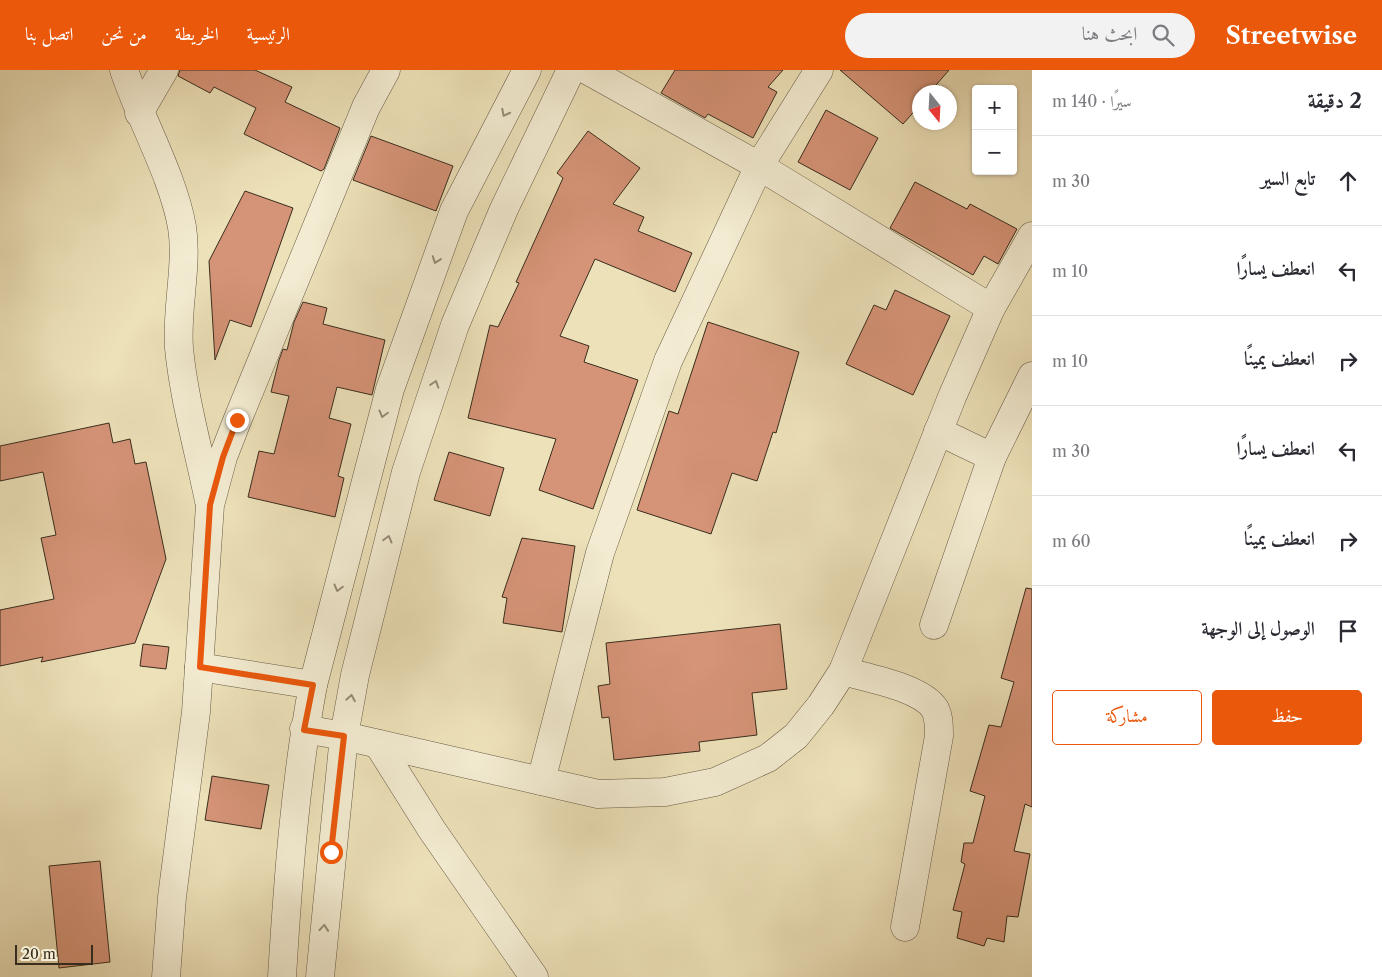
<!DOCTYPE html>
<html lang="ar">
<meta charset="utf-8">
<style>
:root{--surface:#fff;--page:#f2f2f3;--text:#2b2b33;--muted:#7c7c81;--line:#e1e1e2;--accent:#ea580c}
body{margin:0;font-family:"Libre Caslon Text",Amiri,serif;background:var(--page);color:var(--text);direction:rtl}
.controls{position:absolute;right:15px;top:15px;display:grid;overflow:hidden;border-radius:5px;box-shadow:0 1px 4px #0004}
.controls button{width:45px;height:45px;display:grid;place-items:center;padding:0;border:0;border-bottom:1px solid var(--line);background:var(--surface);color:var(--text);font:25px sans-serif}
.compass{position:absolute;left:912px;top:15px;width:45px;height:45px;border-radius:50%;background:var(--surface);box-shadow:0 1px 4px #0004;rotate:162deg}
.scale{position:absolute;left:15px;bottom:12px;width:78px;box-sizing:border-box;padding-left:5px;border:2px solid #392d1d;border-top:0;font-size:14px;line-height:18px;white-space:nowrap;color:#392d1d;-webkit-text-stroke:4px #f3ecd2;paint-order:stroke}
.stop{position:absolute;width:15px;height:15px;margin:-11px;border:4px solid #ea580c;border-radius:50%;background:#fff}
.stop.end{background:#ea580c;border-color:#fff;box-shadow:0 1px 5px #0008}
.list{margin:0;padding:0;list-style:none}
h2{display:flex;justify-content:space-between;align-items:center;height:65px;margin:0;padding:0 20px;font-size:21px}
h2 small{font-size:16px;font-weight:400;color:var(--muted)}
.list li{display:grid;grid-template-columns:32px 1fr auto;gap:15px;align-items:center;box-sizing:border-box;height:90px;padding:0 20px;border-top:1px solid var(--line)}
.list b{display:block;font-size:19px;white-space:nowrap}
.list em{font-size:16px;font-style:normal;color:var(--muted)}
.actions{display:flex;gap:10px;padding:15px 20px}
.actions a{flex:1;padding:11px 0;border:1px solid var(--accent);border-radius:5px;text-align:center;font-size:18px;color:var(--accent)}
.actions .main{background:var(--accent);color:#fff}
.icon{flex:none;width:28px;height:28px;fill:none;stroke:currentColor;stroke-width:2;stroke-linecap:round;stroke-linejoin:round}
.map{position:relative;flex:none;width:1032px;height:907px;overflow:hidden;direction:ltr}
header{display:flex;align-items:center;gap:30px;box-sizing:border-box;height:70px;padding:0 25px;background:var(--accent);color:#fff}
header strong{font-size:24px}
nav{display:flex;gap:28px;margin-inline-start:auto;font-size:18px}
.search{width:350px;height:45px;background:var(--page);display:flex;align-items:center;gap:12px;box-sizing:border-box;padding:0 18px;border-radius:28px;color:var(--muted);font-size:19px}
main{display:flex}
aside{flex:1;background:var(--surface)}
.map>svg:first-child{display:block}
.building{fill:#d59377;stroke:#392d1d}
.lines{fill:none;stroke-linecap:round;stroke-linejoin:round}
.minor-casing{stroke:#665a44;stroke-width:29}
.minor{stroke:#f3ecd2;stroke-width:28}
.oneway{stroke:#968c78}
.route{stroke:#ea580c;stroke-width:6}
</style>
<header>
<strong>Streetwise</strong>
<div class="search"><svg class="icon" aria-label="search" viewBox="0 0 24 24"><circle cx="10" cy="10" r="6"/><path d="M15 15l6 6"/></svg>ابحث هنا</div>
<nav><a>الرئيسية</a><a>الخريطة</a><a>من نحن</a><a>اتصل بنا</a></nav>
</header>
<main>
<aside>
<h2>2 دقيقة<small>سيرًا · 140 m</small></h2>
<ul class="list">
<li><svg class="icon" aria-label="ahead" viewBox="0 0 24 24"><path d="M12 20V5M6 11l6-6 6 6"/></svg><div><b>تابع السير</b></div><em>30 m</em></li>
<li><svg class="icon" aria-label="left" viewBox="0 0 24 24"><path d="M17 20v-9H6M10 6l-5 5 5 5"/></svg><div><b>انعطف يسارًا</b></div><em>10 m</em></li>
<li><svg class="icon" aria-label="right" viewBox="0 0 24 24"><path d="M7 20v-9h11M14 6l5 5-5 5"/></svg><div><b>انعطف يمينًا</b></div><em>10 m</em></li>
<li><svg class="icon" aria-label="left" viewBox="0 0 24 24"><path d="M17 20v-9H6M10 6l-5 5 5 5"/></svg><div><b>انعطف يسارًا</b></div><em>30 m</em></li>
<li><svg class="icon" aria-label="right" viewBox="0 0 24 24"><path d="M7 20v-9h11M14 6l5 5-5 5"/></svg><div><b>انعطف يمينًا</b></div><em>60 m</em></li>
<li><svg class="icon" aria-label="arrive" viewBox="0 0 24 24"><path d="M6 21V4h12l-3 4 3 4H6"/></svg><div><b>الوصول إلى الوجهة</b></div></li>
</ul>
<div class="actions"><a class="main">حفظ</a><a>مشاركة</a></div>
</aside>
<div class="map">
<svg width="1032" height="907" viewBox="0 0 1032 907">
<rect width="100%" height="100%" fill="#ede1b9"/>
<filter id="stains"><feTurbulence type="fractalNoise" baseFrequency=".004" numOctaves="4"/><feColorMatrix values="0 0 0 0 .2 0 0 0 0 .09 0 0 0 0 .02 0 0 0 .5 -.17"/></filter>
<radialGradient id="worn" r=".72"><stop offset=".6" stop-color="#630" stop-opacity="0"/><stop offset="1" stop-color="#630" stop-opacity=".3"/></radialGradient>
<g class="building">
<path d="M180 0H255L292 17 285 32 340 58 324 99 321 101 244 64 256 38 214 17 210 23 178 6Z"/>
<path d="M675 0H783L768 17 777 22 753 68 708 44 705 48 661 23Z"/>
<path d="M840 0H949L930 22H920V35L903 54Z"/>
<path d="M826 40 878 68 850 120 798 92Z"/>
<path d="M588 61 640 98 613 134 644 147 638 161 692 183 675 222 595 189 560 266 589 276 584 292 638 310 593 439 539 420 556 369 468 348 490 255 498 257 519 213 516 212 563 108 557 103Z"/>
<path d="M371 66 453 96 436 141 353 110Z"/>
<path d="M915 112 967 139 970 134 1017 159 998 194 984 186 973 205 890 158Z"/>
<path d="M245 121 293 138 251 257 230 250 215 290 209 191Z"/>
<path d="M895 220 950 246 913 325 846 294 874 235 886 240Z"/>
<path d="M303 232 327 238 323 254 385 270 372 325 337 317 329 348 351 354 338 406 344 408 335 447 248 427 259 381 274 384 289 326 271 322 279 290 283 279 287 280 294 252Z"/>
<path d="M708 252 799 282 776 363 773 362 757 411 732 403 711 464 637 440 669 341 678 344Z"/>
<path d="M109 353 113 373 130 369 135 394 146 392 166 489 135 573 41 592 43 587 0 596V540L54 529 41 468 56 465 43 402 0 411V376Z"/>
<path d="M449 382 504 398 490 446 434 430Z"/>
<path d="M522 468 575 476 562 562 503 553 507 528 502 527Z"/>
<path d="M1026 518 1032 519V737L1025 734 1014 781 1030 784 1018 847 1007 846 1004 872 987 868 984 876 957 868 962 842 953 840 965 794 961 792 964 773H973L985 726 970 721 989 655 1001 657 1014 612 1001 608Z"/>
<path d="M780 554 787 619 752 623 757 665 699 672 700 681 614 690 609 647 602 648 598 616 610 614 606 573Z"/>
<path d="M143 574 169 577 166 599 140 596Z"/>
<path d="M212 706 269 715 261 759 205 750Z"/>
<path d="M100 791 110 892 59 898 49 796Z"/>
</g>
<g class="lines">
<g class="minor-casing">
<g id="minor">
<path d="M124 0C141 51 173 106 182 157 188 195 176 239 179 278 184 330 199 381 209 431"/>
<path d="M587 0 759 96 991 238"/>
<path d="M139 43 164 0"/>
<path d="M938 361 992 387 1032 306"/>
<path d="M934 555 992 387"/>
<path d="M199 597 313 615"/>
<path d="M843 601C867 608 921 617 935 639 939 647 939 657 939 666L905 857"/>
<path d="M304 659 344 666 598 724 665 722 715 712 768 688 796 666 821 635 843 601 952 327 991 238 1032 166"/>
<path d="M378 674 432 760 534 907"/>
<path d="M541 711 600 483 668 291 759 96 819 0"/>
<path d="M166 907 172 827 196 642 210 435 223 387 237 351 366 37 386 0"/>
<path d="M282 907C288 809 295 712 313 615L390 319 454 141 527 0"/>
<path d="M320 907 344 666 355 605 406 402 455 255 504 139 571 0"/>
</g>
</g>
<use href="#minor" class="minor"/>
</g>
<defs><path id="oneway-chevron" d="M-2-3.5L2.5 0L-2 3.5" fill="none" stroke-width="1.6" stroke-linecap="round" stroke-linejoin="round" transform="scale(1.25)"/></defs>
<g class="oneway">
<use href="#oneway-chevron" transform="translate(505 43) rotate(117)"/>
<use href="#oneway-chevron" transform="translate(436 190) rotate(110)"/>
<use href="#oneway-chevron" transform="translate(435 314) rotate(-72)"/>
<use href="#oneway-chevron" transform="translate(383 344) rotate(105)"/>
<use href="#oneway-chevron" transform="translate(388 469) rotate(-75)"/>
<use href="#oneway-chevron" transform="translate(338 518) rotate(105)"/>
<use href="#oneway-chevron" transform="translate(351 628) rotate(-80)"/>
<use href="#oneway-chevron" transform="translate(324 858) rotate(-85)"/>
</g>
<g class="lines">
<path class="route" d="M237 350 223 387 210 435 200 597 313 615 304 660 344 666 331 782"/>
</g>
<rect width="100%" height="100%" filter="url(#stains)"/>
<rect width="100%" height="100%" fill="url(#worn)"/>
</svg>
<div class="controls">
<button>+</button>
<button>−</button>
</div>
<svg class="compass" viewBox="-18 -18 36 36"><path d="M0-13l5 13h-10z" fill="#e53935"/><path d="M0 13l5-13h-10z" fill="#7c7c81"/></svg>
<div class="scale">20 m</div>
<div class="stop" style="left:331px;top:782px"></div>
<div class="stop end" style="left:237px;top:350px"></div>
</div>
</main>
